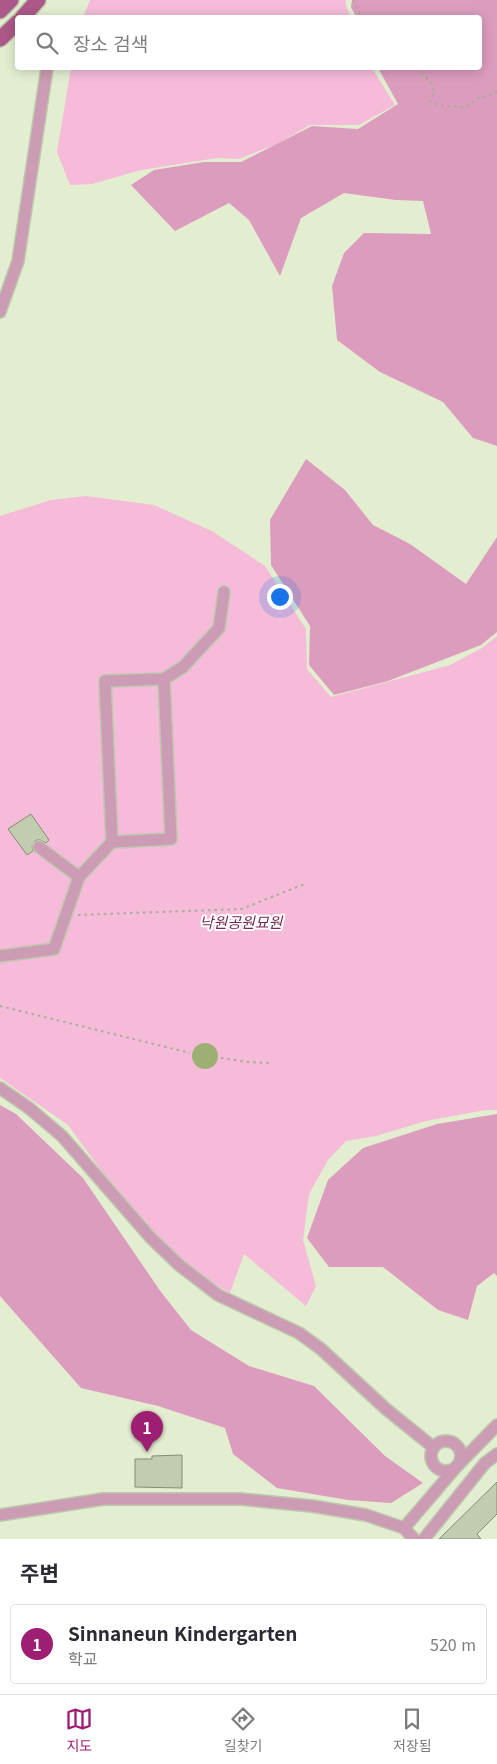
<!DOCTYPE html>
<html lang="ko">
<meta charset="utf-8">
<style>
:root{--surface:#fff;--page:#f7f7f7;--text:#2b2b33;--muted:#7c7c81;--line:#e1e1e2;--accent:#9e1e71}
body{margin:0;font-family:Georgia,"Noto Sans KR",serif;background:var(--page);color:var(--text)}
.you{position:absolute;left:279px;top:596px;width:18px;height:18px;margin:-12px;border:4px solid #fff;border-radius:50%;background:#1a73e8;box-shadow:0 0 0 8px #1a73e833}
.badge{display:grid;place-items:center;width:32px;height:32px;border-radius:50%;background:var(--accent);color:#fff;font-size:16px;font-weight:700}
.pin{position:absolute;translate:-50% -41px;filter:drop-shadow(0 1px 2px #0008)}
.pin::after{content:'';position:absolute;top:26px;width:18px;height:15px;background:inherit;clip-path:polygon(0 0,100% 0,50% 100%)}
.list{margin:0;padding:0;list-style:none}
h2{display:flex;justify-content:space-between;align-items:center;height:65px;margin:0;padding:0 20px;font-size:21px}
h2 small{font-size:16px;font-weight:400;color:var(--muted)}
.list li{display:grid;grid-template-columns:32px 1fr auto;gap:15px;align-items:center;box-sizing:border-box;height:80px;margin:0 10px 10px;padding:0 10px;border:1px solid var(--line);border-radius:5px}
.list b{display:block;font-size:19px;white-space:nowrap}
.list p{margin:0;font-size:16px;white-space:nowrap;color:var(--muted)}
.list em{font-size:16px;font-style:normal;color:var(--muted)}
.icon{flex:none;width:28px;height:28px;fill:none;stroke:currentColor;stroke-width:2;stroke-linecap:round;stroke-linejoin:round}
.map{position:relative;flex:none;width:497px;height:1539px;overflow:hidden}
.search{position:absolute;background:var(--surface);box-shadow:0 2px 12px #0003;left:15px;right:15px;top:15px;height:55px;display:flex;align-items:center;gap:12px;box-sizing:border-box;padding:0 18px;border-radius:5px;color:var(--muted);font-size:19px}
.sheet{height:155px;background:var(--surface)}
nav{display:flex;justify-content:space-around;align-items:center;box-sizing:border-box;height:70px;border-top:1px solid var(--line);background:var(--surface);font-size:14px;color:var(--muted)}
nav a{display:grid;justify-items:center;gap:2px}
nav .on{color:var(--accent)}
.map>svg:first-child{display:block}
.green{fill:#f5bbd9}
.forest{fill:#dc9cbd}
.water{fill:#9cb073}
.building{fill:#c2cdb0;stroke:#848d73}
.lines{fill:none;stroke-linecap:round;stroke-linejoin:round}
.minor-casing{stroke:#bec8ae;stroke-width:14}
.major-casing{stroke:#bec8ae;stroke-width:18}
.path{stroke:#a6ae97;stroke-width:2;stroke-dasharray:2.5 4;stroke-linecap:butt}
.minor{stroke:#cc9cb4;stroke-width:11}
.major{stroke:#ac5888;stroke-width:15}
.labels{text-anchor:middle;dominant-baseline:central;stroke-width:4;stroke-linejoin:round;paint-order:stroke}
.park-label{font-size:15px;font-style:italic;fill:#742a56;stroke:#fff}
</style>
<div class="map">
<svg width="497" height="1539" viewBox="0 0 497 1539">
<rect width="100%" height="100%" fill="#e3eed1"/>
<g class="green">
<path d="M90 0H346V6L351 17H83Z"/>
<path d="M71 68H372L380 81 395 105 359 125H310L277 144 239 159 217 158 141 170 92 184 70 185 57 152Z"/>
<path d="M86 496 154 505 212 531 265 566 306 629 307 669 331 697 450 665 482 648 497 636V1110H485L426 1121 376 1136 346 1141 328 1160 309 1194 303 1240 316 1286 306 1306 244 1254 230 1293 206 1279 172 1253 100 1169 68 1125 0 1078V516L51 500Z"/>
</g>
<g class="forest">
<path d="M352 0H497V446L473 438 443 402 380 372 337 340 332 286 344 253 364 233 431 234 423 201 396 200 344 193 301 218 280 276 249 220 229 203 175 231 131 185 154 170 204 162H241L312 126 358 129 398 104 378 68H480V18L356 17 351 7Z"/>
<path d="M306 459 345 490 373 525 410 544 466 584 497 537V632L481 645 388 681 334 695 309 665 310 626 271 565 270 520Z"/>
<path d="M0 1105 16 1114 83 1178 161 1292 191 1330 249 1366 314 1386 385 1456 423 1483 391 1503 348 1500 277 1488 233 1454 225 1428 158 1406 81 1388 0 1296Z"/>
<path d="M497 1114V1276L494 1273 477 1286 468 1320 438 1310 383 1267H329L307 1238 328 1180 363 1148 437 1124Z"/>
</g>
<circle class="water" cx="205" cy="1056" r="13"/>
<g class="building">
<path d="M31 814 49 840 46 843 40 840H36L32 846 33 851 27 855 8 829Z"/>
<path d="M182 1455V1488L135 1487V1459H152V1456Z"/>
<path d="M497 1482V1514L477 1534 481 1539H439Z"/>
</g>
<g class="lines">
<g class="minor-casing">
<g id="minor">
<path d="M0 312 18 261 47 68"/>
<path d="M164 679 171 839 112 842 105 681 164 679 183 667 219 628 224 592"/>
<path d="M39 847 79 877"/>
<path d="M0 956 54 949 79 877 112 842"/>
<path d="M0 1088 29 1108 62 1136 150 1237 179 1265 218 1295 299 1333 321 1349 386 1409 433 1447"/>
<circle cx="446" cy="1456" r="15"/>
<path d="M0 1515 103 1499H240L312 1506 366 1515 404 1528 457 1466 497 1425"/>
<path d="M404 1528 414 1539"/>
<path d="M424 1539 485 1463 497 1454"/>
</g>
</g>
<g class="major-casing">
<g id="major">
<path d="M0 11 11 0"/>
<path d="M22 18 38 0"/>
<path d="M0 39 18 22"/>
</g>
</g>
<g class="path">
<path d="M353 0 362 18"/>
<path d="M417 68 432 84 434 92 430 101C441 108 450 105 464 108L480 97 491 95 497 91"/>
<path d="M78 915 241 909 305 884"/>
<path d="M0 1006 190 1053"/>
<path d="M221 1058 247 1062 270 1063"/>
</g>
<use href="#minor" class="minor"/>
<use href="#major" class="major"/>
</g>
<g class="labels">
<g class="park-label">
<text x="241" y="921">낙원공원묘원</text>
</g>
</g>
</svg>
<div class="you"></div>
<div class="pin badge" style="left:147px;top:1452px">1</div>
<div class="search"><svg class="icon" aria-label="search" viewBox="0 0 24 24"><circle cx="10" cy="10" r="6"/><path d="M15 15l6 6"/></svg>장소 검색</div>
</div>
<section class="sheet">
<h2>주변<small></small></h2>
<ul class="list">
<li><span class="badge">1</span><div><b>Sinnaneun Kindergarten</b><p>학교</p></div><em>520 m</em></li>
</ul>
</section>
<nav>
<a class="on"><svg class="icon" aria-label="map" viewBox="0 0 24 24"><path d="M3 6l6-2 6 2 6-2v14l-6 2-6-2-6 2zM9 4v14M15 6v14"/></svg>지도</a>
<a><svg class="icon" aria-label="directions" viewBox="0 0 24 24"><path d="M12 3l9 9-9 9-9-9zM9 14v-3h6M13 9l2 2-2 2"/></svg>길찾기</a>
<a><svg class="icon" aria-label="saved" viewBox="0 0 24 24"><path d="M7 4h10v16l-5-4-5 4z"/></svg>저장됨</a>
</nav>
